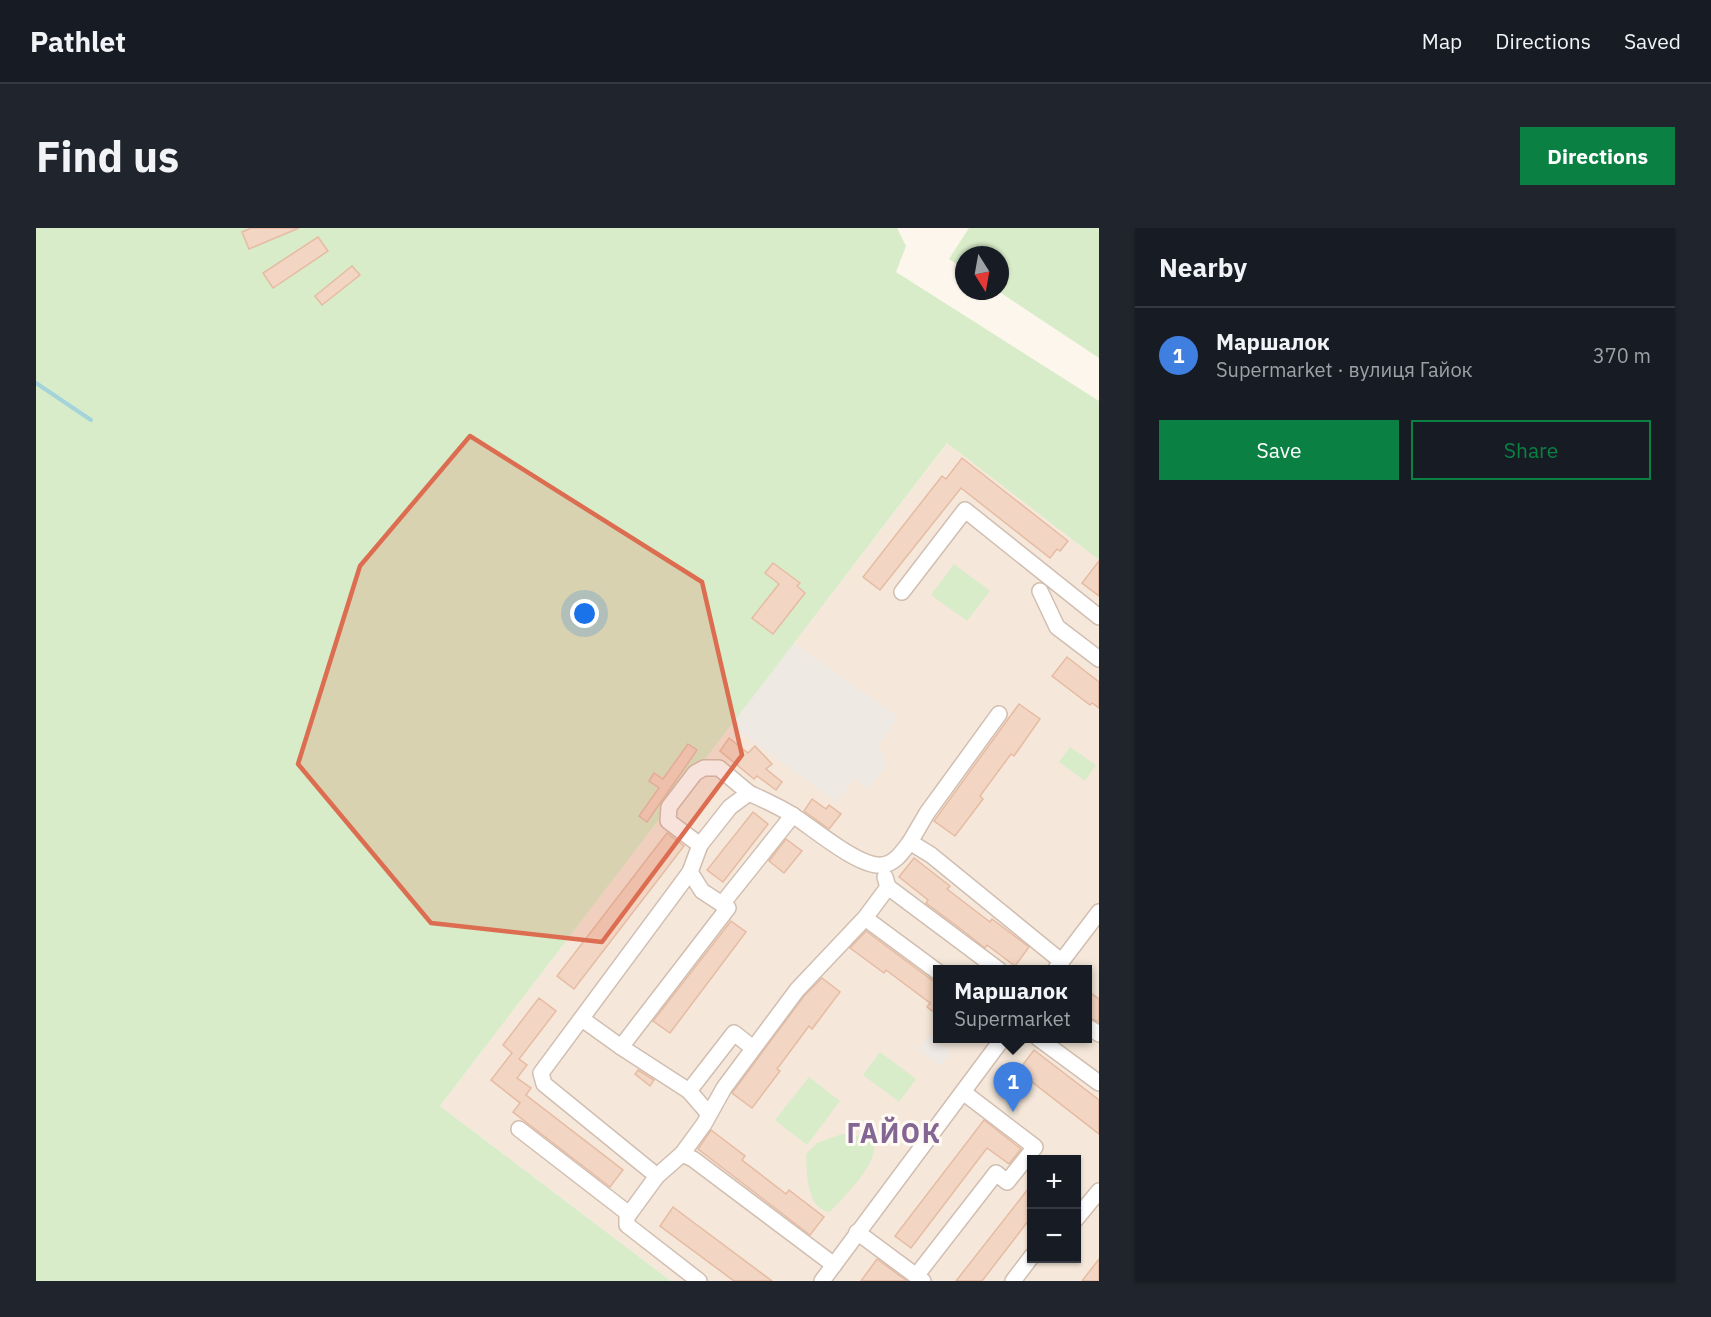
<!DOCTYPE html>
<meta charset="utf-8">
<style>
:root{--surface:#171b24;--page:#20242c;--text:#f1f3f6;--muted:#9ea1a6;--line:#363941;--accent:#0b8043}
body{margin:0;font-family:"IBM Plex Sans",sans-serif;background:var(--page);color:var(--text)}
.controls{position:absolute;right:18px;bottom:18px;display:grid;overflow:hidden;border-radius:0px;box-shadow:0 2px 4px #0004}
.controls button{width:54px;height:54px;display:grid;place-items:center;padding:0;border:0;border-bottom:2px solid var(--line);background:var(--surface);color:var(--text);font:30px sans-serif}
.compass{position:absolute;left:919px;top:18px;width:54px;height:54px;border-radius:50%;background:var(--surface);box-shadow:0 2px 4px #0004;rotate:169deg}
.you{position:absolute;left:549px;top:386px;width:21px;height:21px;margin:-15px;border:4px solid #fff;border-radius:50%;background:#1a73e8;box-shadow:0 0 0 9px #1a73e833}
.badge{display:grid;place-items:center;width:39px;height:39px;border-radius:50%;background:var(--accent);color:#fff;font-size:20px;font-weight:700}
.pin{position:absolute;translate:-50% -50px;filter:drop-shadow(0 2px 3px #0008)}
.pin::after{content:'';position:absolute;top:32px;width:21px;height:18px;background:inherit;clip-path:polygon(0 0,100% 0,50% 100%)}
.popup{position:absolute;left:897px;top:737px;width:159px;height:78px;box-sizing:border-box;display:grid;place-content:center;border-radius:0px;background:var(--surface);filter:drop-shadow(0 2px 4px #0005);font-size:20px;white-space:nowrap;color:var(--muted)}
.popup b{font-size:22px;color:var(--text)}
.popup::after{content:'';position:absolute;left:50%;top:100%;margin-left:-12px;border:12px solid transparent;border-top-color:var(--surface)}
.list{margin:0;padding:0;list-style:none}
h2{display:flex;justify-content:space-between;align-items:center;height:78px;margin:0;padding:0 24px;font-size:26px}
h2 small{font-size:20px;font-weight:400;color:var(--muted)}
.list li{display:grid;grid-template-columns:39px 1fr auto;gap:18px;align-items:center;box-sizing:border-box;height:96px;padding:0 24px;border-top:2px solid var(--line)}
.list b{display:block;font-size:22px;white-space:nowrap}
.list p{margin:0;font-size:20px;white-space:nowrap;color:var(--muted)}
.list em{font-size:20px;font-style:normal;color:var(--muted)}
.actions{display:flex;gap:12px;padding:18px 24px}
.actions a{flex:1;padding:14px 0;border:2px solid var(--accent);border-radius:0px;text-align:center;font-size:21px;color:var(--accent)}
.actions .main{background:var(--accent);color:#fff}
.map{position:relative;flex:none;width:1063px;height:1053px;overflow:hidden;border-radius:0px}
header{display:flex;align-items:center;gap:36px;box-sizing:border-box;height:84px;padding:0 30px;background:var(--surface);border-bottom:2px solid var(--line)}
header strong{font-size:28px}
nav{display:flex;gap:33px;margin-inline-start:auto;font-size:21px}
.intro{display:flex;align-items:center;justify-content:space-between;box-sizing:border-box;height:144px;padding:0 36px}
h1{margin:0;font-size:42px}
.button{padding:15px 27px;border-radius:0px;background:var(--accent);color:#fff;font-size:21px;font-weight:700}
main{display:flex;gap:36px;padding:0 36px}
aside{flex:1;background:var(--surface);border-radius:0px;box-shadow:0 2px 4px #0004}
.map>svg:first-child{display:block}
.residential{fill:#f5e8da;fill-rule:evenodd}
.industrial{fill:#efe9e4}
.green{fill:#d8ecc9}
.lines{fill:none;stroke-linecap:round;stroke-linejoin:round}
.stream{stroke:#a5d3da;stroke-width:4}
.building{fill:#f3d5c3;stroke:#e6bba3;stroke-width:1.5}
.minor-casing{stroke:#d1beb0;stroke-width:18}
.minor{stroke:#fff;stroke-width:15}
.marked{fill:#dc6d51;fill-opacity:0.2;stroke:#dc6d51;stroke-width:4.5;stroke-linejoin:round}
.labels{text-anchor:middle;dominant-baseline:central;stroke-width:6;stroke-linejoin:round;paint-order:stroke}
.district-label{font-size:27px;font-weight:bold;letter-spacing:1.5px;fill:#846695;stroke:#fffaf3}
</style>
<header>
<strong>Pathlet</strong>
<nav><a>Map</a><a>Directions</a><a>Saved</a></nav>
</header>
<div class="intro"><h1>Find us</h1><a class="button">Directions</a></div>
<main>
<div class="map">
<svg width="1063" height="1053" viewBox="0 0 1063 1053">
<rect width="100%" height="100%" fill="#fdf6ec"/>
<path class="residential" d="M912 214 1063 332V1053H635L404 878ZM902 742H1052V810H902ZM996 932H1040V1030H996Z"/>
<g class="industrial">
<path d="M754 412 862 489 843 516 850 538 832 562 819 550 800 574 652 466Z"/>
<path d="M893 807 915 823 905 838 882 822Z"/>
</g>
<g class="green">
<path d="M0 0H861L870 18 860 44 1063 173V332L911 215 404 878 635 1053H0Z"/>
<path d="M933 0H1063V130L962 63H964V27H928V41L913 31Z"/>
<path d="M918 336 954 363 931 393 895 367Z"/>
<path d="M1034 519 1060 537 1049 553 1023 534Z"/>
<path d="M844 824 880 851 863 874 827 847Z"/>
<path d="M773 849 804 873 771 917 739 892Z"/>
<path d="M806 906 824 908 838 913C843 936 808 968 794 984 770 981 771 945 770 926L781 915Z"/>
</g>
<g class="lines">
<path class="stream" d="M0 155 55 192"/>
</g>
<g class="building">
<path d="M215 0H263L213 21 206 4Z"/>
<path d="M282 9 292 23 237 60 227 45Z"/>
<path d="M316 38 324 47 286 77 279 68Z"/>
<path d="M926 230 1032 313 1024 323 1021 321 1014 330 925 260 844 362 827 349 906 248 910 251Z"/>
<path d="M1063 333V368L1046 355Z"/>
<path d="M737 335 764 355 761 358 769 365 737 406 716 390 743 356 729 345Z"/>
<path d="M1031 429 1063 454V480L1056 475 1054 477 1016 448Z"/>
<path d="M983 476 1004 491 978 528 975 526 944 568 947 571 919 608 898 593Z"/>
<path d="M693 510 712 525 719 518 736 536 730 541 746 554 740 562 721 548 718 551 684 523Z"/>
<path d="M652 516 661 522 611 594 603 588 623 560 613 553 618 545 627 551Z"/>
<path d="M776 571 790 581 793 577 805 586 793 601 768 583Z"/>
<path d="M717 584 732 596 687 654 671 642Z"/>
<path d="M631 605 648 618 538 761 521 748Z"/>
<path d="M750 611 766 623 748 645 733 633Z"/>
<path d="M878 630 914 658 911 661 954 694 956 691 993 719 979 738 951 717 949 720 926 702 890 675 892 672 863 649Z"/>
<path d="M695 693 710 704 634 805 617 793Z"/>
<path d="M830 703 896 752 902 754V787L891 779 894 775 850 742 848 745 814 720Z"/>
<path d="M786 750 804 764 776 801 773 798 741 841 744 843 716 880 696 865 768 768Z"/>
<path d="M1052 763 1063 771V794L1052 789Z"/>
<path d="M503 770 520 783 483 831 491 837 481 850 495 860 490 867 587 942 574 959 477 884 484 875 455 852 476 825 467 817Z"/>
<path d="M998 822 1063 872V906L982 843Z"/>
<path d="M602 842 618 852 614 858 599 846Z"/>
<path d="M948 892 985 921 973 936 951 920 875 1020 859 1008Z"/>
<path d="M675 902 709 928 706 932 750 966 753 962 788 989 774 1007 662 921Z"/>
<path d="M996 956V988L946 1053H920Z"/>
<path d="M637 979 736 1053H698L624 998Z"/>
<path d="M841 1031 871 1053H825Z"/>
<path d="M1063 1031V1053H1046Z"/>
</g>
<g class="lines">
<g class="minor-casing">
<g id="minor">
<path d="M1004 363 1021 399 1063 431"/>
<path d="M866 364 929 282 1063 389"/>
<path d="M874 614 891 585 963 486"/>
<path d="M664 617 632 593 633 579 659 545 668 540H683L713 565"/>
<path d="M654 644 664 617 694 579 713 565C728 572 744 579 758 588 778 601 824 640 846 637 859 636 867 623 874 614L895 627 1025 733"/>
<path d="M849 649 852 659 963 742"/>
<path d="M686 676 757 587"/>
<path d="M829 690 902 744"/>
<path d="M1019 742 1063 684"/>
<path d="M546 791 585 819 692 680 666 663 654 644 505 845 508 856 621 948 591 989V997L663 1053"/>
<path d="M1052 799 1063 806"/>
<path d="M1002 810 1063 855"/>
<path d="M585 819 653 863"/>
<path d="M673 886 653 863 698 805 717 820"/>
<path d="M483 901 593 986"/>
<path d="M646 926 668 896 688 860 761 762 829 690 852 659"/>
<path d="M621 948 646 926 657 931 798 1037"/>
<path d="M1040 991 1063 963"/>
<path d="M821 1004 887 1053"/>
<path d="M880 1048 960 945 971 954 999 919 927 864"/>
<path d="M786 1053 967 810"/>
<path d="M977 1053 996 1028"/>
</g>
</g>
<use href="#minor" class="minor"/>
</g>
<path class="marked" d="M434 208 666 354 706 527 566 714 395 695 262 536 324 338Z"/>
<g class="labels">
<g class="district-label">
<text x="858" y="904">ГАЙОК</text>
</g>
</g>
</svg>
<div class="controls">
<button>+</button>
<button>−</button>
</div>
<svg class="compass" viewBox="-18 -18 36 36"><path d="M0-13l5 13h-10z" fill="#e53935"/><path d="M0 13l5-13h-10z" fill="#9ea1a6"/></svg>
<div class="you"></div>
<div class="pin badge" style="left:977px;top:884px;background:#3f7fe0">1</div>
<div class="popup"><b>Маршалок</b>Supermarket</div>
</div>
<aside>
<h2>Nearby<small></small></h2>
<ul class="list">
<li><span class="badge" style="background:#3f7fe0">1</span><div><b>Маршалок</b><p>Supermarket · вулиця Гайок</p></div><em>370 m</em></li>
</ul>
<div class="actions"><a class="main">Save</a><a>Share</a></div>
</aside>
</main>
